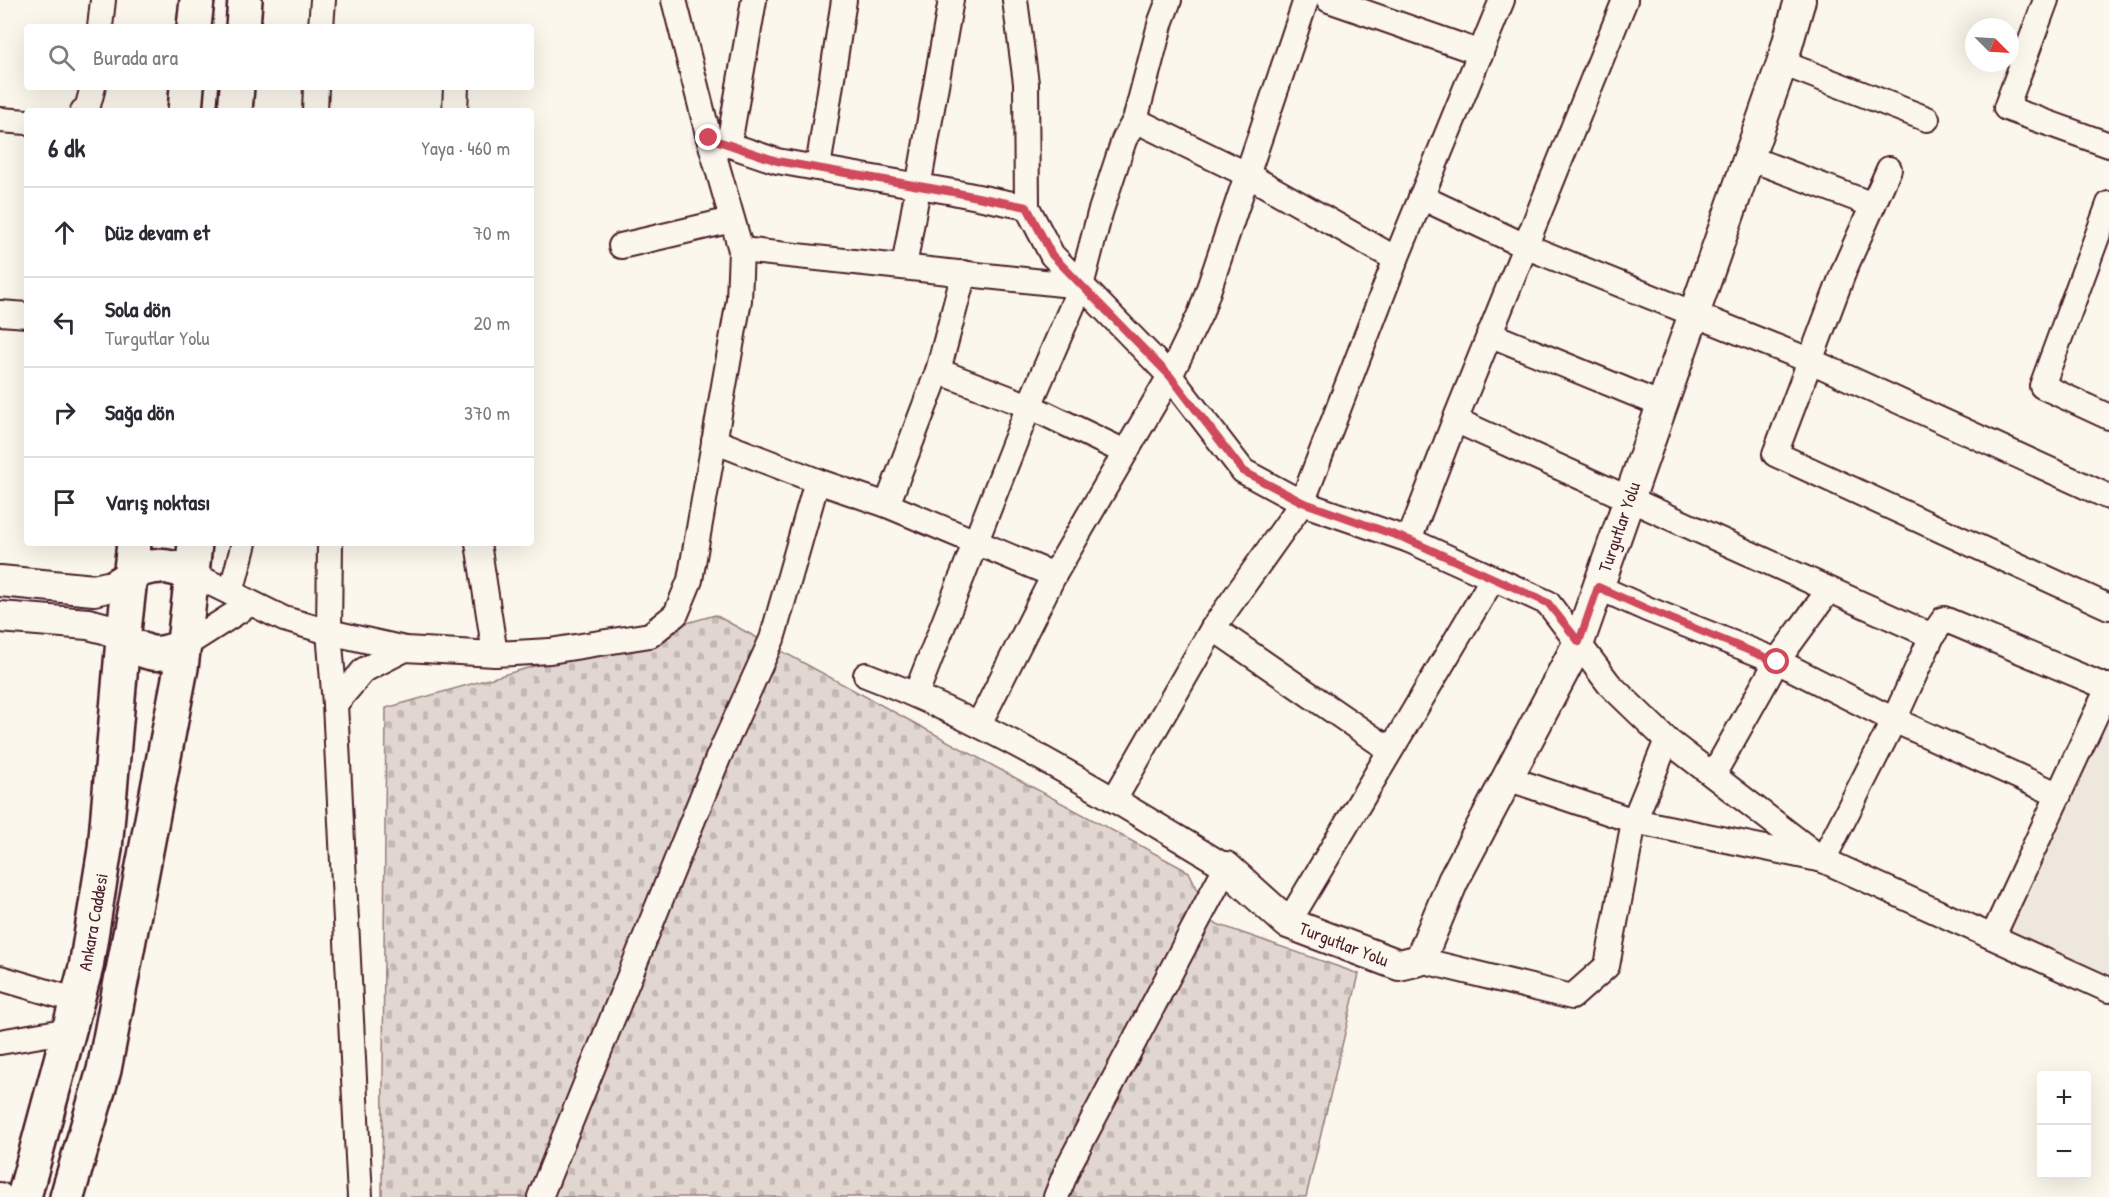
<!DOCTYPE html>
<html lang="tr">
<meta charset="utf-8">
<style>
:root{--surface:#fff;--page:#f2f2f3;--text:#2b2b33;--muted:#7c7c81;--line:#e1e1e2}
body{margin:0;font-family:"Patrick Hand",sans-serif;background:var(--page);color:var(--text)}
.controls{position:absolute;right:18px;bottom:18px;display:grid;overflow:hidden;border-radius:6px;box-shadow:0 6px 24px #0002}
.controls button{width:54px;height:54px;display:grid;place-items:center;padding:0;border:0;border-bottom:2px solid var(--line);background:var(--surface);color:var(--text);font:30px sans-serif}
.compass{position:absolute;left:1965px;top:18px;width:54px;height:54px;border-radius:50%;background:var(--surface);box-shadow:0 6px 24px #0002;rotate:114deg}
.stop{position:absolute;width:18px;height:18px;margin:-14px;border:4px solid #d1495b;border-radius:50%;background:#fff}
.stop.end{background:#d1495b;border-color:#fff;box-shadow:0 2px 6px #0008}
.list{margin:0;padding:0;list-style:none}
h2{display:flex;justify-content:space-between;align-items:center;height:78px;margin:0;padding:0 24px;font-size:26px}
h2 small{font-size:20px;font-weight:400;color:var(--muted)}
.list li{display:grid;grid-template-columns:39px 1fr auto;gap:18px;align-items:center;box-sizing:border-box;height:90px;padding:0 24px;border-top:2px solid var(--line)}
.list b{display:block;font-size:22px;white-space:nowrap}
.list p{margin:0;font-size:20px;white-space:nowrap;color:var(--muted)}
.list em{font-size:20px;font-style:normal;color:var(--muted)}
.icon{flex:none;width:33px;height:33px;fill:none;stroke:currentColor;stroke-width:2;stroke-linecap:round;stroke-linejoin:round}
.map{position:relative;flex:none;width:2109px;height:1197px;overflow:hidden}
.search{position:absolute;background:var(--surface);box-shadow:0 6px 24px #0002;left:24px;top:24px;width:510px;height:66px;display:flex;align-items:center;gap:15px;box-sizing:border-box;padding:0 21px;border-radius:6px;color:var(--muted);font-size:22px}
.panel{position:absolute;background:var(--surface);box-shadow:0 6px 24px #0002;left:24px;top:108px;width:510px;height:438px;border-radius:6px}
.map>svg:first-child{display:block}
.built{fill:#eee7de}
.cemetery{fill:url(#cemetery-stones);stroke:#967b7e;stroke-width:1.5}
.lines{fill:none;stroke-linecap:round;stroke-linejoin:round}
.minor-casing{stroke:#4a1f2b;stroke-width:28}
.major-casing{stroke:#4a1f2b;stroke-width:34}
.highway-casing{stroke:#4a1f2b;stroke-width:38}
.minor{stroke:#fbf7ec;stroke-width:24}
.major{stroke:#fbf7ec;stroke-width:30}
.highway{stroke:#fbf7ec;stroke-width:33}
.route{stroke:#d1495b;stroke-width:8}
.labels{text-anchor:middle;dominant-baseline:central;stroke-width:4.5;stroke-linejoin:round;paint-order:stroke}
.street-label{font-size:18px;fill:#4a1f2b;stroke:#fbf7ec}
</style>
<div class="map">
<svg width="2109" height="1197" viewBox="0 0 2109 1197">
<defs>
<pattern id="cemetery-stones" width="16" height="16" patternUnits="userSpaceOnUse" patternTransform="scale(1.5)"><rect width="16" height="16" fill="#e2d7d0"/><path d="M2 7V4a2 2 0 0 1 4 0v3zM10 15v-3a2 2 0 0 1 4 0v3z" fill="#c3b8b3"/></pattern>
</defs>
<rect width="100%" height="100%" fill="#fbf7ec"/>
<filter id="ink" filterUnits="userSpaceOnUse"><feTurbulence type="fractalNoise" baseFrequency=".0167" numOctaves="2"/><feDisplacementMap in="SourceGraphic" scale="12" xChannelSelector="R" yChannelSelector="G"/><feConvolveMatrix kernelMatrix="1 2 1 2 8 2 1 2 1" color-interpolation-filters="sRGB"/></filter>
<g filter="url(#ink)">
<path class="built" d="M2109 705V975L2006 928Z"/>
<path class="cemetery" d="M715 615 1189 872 1214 923 1359 974 1306 1197H382L386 708Z"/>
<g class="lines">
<g class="minor-casing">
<g id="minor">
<path d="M1015 0 1026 83 1027 207 1052 255 1170 376 1243 471 1302 503 1409 540 1548 603 1609 684 1667 740 1823 860 2109 990"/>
<path d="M1329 0 1481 53"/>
<path d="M2046 0 2006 108 2109 145"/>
<path d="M100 27 103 0"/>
<path d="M321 27 323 0"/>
<path d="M1782 63 1927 119"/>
<path d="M83 111 87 109 93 87"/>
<path d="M315 111 316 87"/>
<path d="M455 111 456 87"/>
<path d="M0 120 27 122"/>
<path d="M1135 120 1246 174 1396 259"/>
<path d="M709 138 777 161 953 192 1027 207"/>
<path d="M729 144 754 0"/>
<path d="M1749 158 1873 205"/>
<path d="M818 168 844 0"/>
<path d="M1889 169 1845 268 1775 454 2109 607"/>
<path d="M1421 197 1525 246 1811 361 2109 497"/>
<path d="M2109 204 2042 386 2109 417"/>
<path d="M621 246 732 220"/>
<path d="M741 250 1081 286 1100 213 1124 140 1135 120 1161 21 1169 0"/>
<path d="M904 267 951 0"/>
<path d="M0 313 27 315"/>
<path d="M1489 334 1662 405"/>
<path d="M938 371 1029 406 1125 452"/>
<path d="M1455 420 1932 636"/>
<path d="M714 441 817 481 887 505 1054 575"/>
<path d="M887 505 938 371 964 273"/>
<path d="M1409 540 1455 420 1625 0"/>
<path d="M330 543 329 632 335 704 360 1197"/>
<path d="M478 543 495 654"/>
<path d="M192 574 284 619 329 632 405 649 495 654 550 651 650 635 676 614 690 580 739 300 741 250 709 138 674 0"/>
<path d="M1598 587 1647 609 1777 661 1894 720 2059 795"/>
<path d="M231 593 244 543"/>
<path d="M1213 628 1390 750"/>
<path d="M184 646 250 604"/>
<path d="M866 675C994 724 1110 797 1226 867L1069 1165 1056 1197"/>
<path d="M916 694 1029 406 1081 286"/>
<path d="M335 704 364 670 405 649"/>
<path d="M979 724 1054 575 1170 376 1201 312 1306 0"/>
<path d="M1713 775 1777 661 1829 590"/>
<path d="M1507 778 1634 821 1823 860 1894 720 1932 636 1944 619 2109 688"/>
<path d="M1114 800 1213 628 1302 503 1396 259 1502 0"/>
<path d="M1288 923 1493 578"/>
<path d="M1993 936 2109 686"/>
<path d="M1420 960 1572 997 1607 966 1634 821 1667 740"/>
<path d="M0 978 78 1001"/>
<path d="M0 1042 70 1030"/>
<path d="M0 1195 2 1197"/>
<path d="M540 1197 718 758 772 639 817 481"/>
</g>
</g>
<g class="major-casing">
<g id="major">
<path d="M0 581 94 590 112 586 130 575"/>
<path d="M0 617 88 624 108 629 123 640"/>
<path d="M1226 867 1288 923 1399 965 1420 960 1453 881 1579 642 1782 63 1800 0"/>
</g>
</g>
<g class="highway-casing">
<g id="highway">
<path d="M194 27 197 0"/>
<path d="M243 27 245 0"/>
<path d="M185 111 187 87"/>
<path d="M235 111 237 87"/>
<path d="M134 543 123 640C150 655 155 658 184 646"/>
<path d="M192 574 195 543"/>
<path d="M24 1197 86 967 105 849 123 640"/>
<path d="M67 1197 104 1070 181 668 192 574C168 565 153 562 130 575"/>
</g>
</g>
<use href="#minor" class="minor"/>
<use href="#major" class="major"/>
<use href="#highway" class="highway"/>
</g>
</g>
<g class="lines" filter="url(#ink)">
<path class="route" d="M709 138 777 161 953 192 1027 207 1052 255 1170 376 1243 471 1302 502 1409 540 1548 603 1579 642 1598 587 1647 609 1777 662"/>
</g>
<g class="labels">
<g class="street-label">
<text transform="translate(1619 527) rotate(-71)">Turgutlar Yolu</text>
<text transform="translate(93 922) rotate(-80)">Ankara Caddesi</text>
<text transform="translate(1344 944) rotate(21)">Turgutlar Yolu</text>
</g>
</g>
</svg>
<div class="controls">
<button>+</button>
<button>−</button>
</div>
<svg class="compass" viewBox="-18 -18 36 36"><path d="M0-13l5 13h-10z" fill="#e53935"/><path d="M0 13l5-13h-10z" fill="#7c7c81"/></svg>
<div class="stop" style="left:1777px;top:662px"></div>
<div class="stop end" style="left:709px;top:138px"></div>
<div class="search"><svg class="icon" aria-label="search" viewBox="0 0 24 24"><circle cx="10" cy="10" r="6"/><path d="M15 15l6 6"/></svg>Burada ara</div>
<section class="panel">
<h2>6 dk<small>Yaya · 460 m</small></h2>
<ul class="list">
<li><svg class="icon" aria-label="ahead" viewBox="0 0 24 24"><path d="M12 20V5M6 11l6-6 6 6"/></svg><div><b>Düz devam et</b></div><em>70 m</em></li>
<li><svg class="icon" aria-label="left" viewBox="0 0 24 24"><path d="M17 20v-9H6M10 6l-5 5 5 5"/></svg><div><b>Sola dön</b><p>Turgutlar Yolu</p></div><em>20 m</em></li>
<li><svg class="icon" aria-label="right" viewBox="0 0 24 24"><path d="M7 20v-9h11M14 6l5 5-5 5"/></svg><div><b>Sağa dön</b></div><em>370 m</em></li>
<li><svg class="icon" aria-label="arrive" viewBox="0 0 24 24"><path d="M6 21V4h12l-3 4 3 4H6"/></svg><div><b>Varış noktası</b></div></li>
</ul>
</section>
</div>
